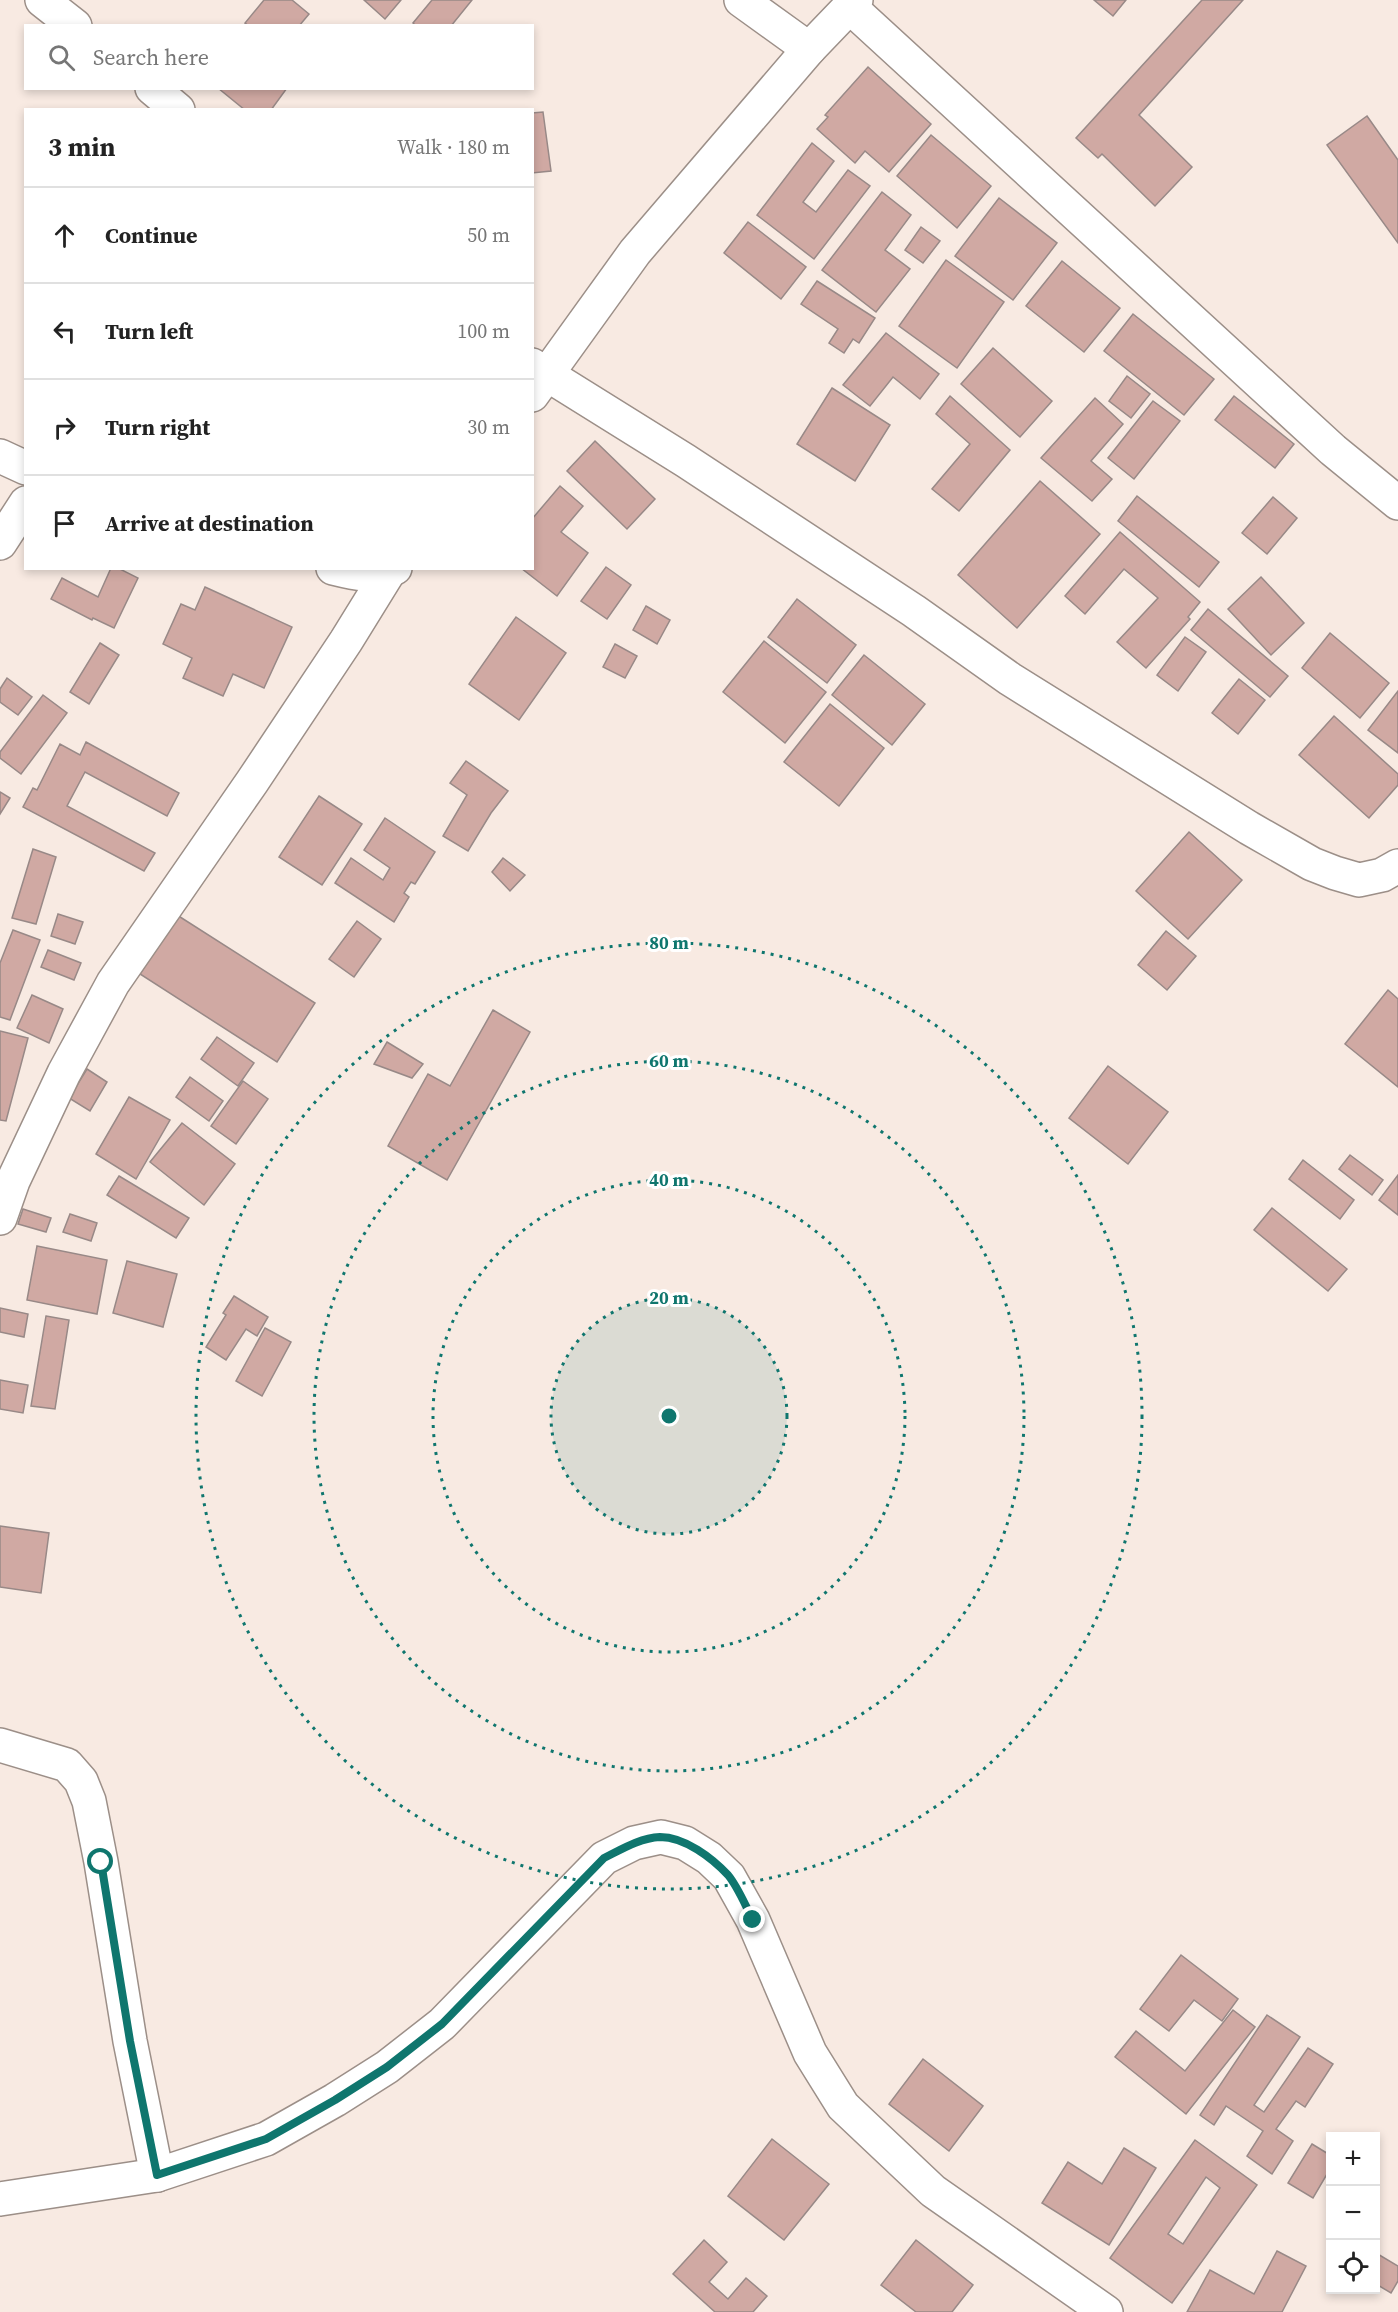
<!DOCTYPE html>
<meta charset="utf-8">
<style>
:root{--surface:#fff;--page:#f2f2f2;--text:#222;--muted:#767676;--line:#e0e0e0}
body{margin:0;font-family:"Source Serif 4",serif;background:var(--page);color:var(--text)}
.controls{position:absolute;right:18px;bottom:18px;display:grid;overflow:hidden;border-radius:0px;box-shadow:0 3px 9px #0003}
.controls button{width:54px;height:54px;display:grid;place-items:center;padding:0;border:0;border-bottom:2px solid var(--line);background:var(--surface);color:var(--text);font:30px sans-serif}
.stop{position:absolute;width:18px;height:18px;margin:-14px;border:4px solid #0f766e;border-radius:50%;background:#fff}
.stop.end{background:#0f766e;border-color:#fff;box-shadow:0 2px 6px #0008}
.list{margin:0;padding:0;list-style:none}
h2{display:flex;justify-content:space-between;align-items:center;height:78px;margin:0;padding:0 24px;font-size:26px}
h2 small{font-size:20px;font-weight:400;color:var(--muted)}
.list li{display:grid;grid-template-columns:39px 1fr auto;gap:18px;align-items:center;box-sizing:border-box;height:96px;padding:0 24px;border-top:2px solid var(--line)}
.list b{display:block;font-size:22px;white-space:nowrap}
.list em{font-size:20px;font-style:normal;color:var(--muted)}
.icon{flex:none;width:33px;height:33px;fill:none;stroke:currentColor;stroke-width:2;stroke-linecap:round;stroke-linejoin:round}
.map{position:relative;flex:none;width:1398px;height:2312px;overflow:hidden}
.search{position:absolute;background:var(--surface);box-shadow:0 3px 9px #0003;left:24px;top:24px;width:510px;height:66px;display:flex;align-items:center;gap:15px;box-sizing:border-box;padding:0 21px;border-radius:0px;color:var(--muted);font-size:22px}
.panel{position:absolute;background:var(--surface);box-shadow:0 3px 9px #0003;left:24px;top:108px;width:510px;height:462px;border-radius:0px}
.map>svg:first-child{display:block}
.building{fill:#d0a9a3;stroke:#988987;stroke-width:1.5;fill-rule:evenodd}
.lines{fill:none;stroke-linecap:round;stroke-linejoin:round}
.minor-casing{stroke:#9c8f88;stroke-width:36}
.minor{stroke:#fff;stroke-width:33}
.route{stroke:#0f766e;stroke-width:8}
.ring{fill:none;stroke:#0f766e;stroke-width:3;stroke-dasharray:3 6}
.centre{fill:#0f766e;stroke:#fff;stroke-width:3}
.ring-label{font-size:18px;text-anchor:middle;font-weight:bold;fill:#0f766e;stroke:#fff;stroke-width:6;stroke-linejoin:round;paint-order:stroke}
</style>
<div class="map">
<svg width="1398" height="2312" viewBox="0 0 1398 2312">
<rect width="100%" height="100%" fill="#f8eae2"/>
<g class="building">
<path d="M264 0H292L309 14 299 26H249L245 23Z"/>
<path d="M364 0H401L385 19Z"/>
<path d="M432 0H472L451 26H416L413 23Z"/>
<path d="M1094 0H1126L1113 16Z"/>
<path d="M1202 0H1243L1139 115 1192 167 1155 206 1102 154 1098 158 1076 138Z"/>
<path d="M868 67 931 124 889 172 865 151 855 163 817 129 828 117 825 115Z"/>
<path d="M218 88H287L271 110H245Z"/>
<path d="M543 112 551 171 532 173V113Z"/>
<path d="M1367 116 1398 160V243L1327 145Z"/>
<path d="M931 135 991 186 957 228 897 176Z"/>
<path d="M812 143 834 161 803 202 816 212 848 170 870 186 814 259 757 215Z"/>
<path d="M882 192 911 215 885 250 910 269 876 312 822 270Z"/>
<path d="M999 198 1057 243 1013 300 955 256Z"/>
<path d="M748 222 806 267 781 299 724 253Z"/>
<path d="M921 227 940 241 923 263 905 250Z"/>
<path d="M946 260 1004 302 957 368 899 326Z"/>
<path d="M1062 261 1120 308 1084 352 1026 306Z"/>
<path d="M817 281 875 318 859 343 853 339 844 353 829 343 838 329 801 304Z"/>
<path d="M1133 314 1214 379 1184 415 1104 351Z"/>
<path d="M886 333 939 374 920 399 893 377 870 406 843 385Z"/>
<path d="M993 348 1052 401 1020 437 961 384Z"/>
<path d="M1127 376 1150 394 1131 418 1109 401Z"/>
<path d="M832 388 890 425 855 481 797 444Z"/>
<path d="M950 396 1010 450 959 511 932 489 970 444 936 414Z"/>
<path d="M1234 396 1294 444 1275 468 1215 420Z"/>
<path d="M1095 398 1123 424 1091 461 1112 479 1092 501 1041 458Z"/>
<path d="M1153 401 1180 421 1134 479 1108 458Z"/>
<path d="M595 441 655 499 627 529 567 471Z"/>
<path d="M1040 481 1100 534 1017 628 958 575Z"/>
<path d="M560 486 583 506 561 532 588 553 557 596 521 568H532V519Z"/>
<path d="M1137 496 1219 562 1199 587 1118 521Z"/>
<path d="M1273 497 1297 518 1267 554 1242 533Z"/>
<path d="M1120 532 1200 602 1188 617 1190 619 1146 668 1117 642 1158 598 1124 569 1085 614 1065 596Z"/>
<path d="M606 567 631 585 607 619 581 601Z"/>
<path d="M111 568H118L138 578 114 628 93 618 92 620 51 599 62 578 98 597Z"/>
<path d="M1261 577 1304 623 1271 655 1228 609Z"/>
<path d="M205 587 292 627 264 688 233 674 223 696 183 678 192 658 163 644 181 604 195 610Z"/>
<path d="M797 599 856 645 827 683 768 637Z"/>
<path d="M646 606 670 620 657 644 633 630Z"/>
<path d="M1208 609 1288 676 1270 697 1191 630Z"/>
<path d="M516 617 566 653 519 720 469 684Z"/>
<path d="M1330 633 1389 683 1360 718 1302 668Z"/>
<path d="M1185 637 1206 652 1178 691 1157 675Z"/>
<path d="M764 641 826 692 785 743 723 692Z"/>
<path d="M100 643 119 655 89 704 70 692Z"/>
<path d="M615 644 637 656 625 678 603 667Z"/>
<path d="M864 655 925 704 892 745 832 695Z"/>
<path d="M7 678 32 697 18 715 0 702V689Z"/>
<path d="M1239 679 1265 700 1238 734 1212 713Z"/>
<path d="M1398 691V753L1368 730Z"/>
<path d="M43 695 67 713 21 774 0 758V752Z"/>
<path d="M830 704 884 748 839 806 784 762Z"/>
<path d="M1334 716 1398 774V785L1369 818 1299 755Z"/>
<path d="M86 742 179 793 167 816 85 772 67 806 155 853 144 871 23 807 33 788 37 790 60 744 80 755Z"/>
<path d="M466 761 508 791 491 813 468 851 443 836 467 795 450 783Z"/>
<path d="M0 792 10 798 0 814Z"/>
<path d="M319 796 362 824 322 885 279 857Z"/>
<path d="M385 818 435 852 415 884 411 882 404 893 409 897 394 922 335 883 351 858 383 880 390 868 364 850Z"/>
<path d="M1189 832 1242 880 1188 939 1136 891Z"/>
<path d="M33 849 56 857 36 924 12 918Z"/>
<path d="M503 858 525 875 510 891 492 872Z"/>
<path d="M58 914 83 922 75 944 51 936Z"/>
<path d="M177 915 315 1003 277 1062 140 974Z"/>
<path d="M357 921 381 939 354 977 329 959Z"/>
<path d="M13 930 40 940 10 1020 0 1017V963Z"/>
<path d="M1166 931 1196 956 1167 990 1138 965Z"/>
<path d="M48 950 81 963 74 980 41 967Z"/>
<path d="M1388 990 1398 999V1087L1345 1044Z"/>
<path d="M32 995 63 1009 49 1043 17 1028Z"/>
<path d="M493 1010 530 1032 447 1180 388 1146 428 1074 450 1086Z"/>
<path d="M0 1031 28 1038 6 1121 0 1120Z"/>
<path d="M217 1037 254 1063 238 1086 201 1059Z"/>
<path d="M387 1042 423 1064 412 1078 374 1064Z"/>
<path d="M1108 1066 1168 1112 1128 1164 1069 1118Z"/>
<path d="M87 1069 107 1082 90 1111 69 1098Z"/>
<path d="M190 1077 223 1101 209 1121 176 1097Z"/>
<path d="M243 1081 268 1099 236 1144 211 1126Z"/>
<path d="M129 1097 170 1120 136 1179 96 1154Z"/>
<path d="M182 1123 235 1164 204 1205 150 1162Z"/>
<path d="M1350 1155 1383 1180 1372 1195 1339 1169Z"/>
<path d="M1303 1160 1354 1200 1340 1219 1289 1179Z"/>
<path d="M1398 1175V1215L1379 1200Z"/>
<path d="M119 1176 189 1218 176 1238 107 1195Z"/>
<path d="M1272 1208 1347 1269 1328 1291 1254 1230Z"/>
<path d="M23 1209 51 1218 46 1232 18 1224Z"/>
<path d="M70 1214 97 1223 91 1241 63 1232Z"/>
<path d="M37 1246 107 1260 97 1314 27 1300Z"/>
<path d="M127 1261 177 1274 163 1327 113 1313Z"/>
<path d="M234 1296 268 1317 257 1336 246 1329 226 1360 206 1347 226 1315 223 1313Z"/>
<path d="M0 1308 28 1314 24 1337 0 1332Z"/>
<path d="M46 1316 69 1320 55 1409 31 1406Z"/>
<path d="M265 1328 291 1342 262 1396 236 1381Z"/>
<path d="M0 1380 28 1385 23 1413 0 1409Z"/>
<path d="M0 1526 49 1533 41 1593 0 1587Z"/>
<path d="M1181 1955 1238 1999 1222 2021 1194 2000 1169 2031 1140 2009Z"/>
<path d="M1233 2010 1255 2027 1186 2114 1115 2057 1136 2031 1185 2071Z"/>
<path d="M1267 2015 1300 2037 1254 2105 1264 2112 1308 2048 1333 2064 1305 2107 1296 2101 1276 2129 1293 2141 1272 2174 1247 2156 1263 2131 1226 2106 1214 2125 1200 2115Z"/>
<path d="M923 2059 983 2106 949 2151 889 2104Z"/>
<path d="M772 2139 829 2184 784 2240 728 2196Z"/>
<path d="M1195 2140 1257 2185 1172 2303 1110 2258ZM1206 2177 1220 2188 1183 2244 1168 2234Z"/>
<path d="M1312 2144 1330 2155V2169L1313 2198 1288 2183Z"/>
<path d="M1124 2148 1156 2168 1109 2245 1042 2203 1068 2162 1102 2184Z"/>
<path d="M704 2240 727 2262 709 2282 728 2299 746 2278 767 2296 753 2312H715L673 2274Z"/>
<path d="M916 2240 973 2285 952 2312H916L881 2285Z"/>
<path d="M1277 2251 1306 2266 1282 2312H1187L1210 2270 1254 2294Z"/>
<path d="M1376 2253 1398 2266V2281L1391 2293 1376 2284Z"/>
</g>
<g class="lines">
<g class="minor-casing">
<g id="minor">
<path d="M42 0 75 26"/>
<path d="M741 0 809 49"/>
<path d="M850 7 1333 450 1398 503"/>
<path d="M152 88 178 110"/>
<path d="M532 365 686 461 914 611 1010 679 1249 828 1312 864 1335 873 1359 880 1382 875 1398 866"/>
<path d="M532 395 635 252 809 49 856 0"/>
<path d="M0 456 26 468"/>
<path d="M0 543 26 503"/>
<path d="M333 568C353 573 377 579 395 568"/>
<path d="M0 1218 13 1181 64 1073 113 983 252 782 346 641 388 573"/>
<path d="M0 1745 67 1765 81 1781 89 1801 101 1862 130 2041 157 2175"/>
<path d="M0 2199 157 2175 266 2139 335 2100 387 2067 442 2024 604 1858 634 1843 661 1837 685 1843 709 1858 729 1877 753 1920 810 2053 843 2106 933 2191 1106 2312"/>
</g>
</g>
<use href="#minor" class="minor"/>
</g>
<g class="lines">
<path class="route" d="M101 1862 130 2041 157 2175 266 2139 335 2100 387 2067 442 2024 604 1858C622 1849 640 1838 660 1837 685 1837 712 1858 728 1875 738 1887 745 1905 753 1920"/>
</g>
<circle cx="669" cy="1416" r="118" fill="#0f766e" fill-opacity=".12"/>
<g class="ring">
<circle cx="669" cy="1416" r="118"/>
<circle cx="669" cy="1416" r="236"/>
<circle cx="669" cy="1416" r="355"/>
<circle cx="669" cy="1416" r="473"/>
</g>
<circle cx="669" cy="1416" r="9" class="centre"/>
<g class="ring-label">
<text x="669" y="949">80 m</text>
<text x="669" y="1067">60 m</text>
<text x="669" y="1186">40 m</text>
<text x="669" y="1304">20 m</text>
</g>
</svg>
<div class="controls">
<button>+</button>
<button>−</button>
<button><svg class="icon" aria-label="locate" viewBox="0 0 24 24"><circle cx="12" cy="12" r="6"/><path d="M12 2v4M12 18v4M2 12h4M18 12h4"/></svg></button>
</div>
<div class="stop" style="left:101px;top:1862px"></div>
<div class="stop end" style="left:753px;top:1920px"></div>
<div class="search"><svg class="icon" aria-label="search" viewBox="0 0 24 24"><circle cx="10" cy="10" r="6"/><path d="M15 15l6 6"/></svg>Search here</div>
<section class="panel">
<h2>3 min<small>Walk · 180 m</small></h2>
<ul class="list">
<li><svg class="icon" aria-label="ahead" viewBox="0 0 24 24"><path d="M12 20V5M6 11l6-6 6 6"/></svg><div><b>Continue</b></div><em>50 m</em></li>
<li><svg class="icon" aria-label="left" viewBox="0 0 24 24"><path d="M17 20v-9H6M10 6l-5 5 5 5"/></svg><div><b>Turn left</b></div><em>100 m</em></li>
<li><svg class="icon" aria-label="right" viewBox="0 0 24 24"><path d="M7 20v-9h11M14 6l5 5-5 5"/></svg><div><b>Turn right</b></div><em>30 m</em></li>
<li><svg class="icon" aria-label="arrive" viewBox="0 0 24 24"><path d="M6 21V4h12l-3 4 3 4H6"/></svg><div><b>Arrive at destination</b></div></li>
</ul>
</section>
</div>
